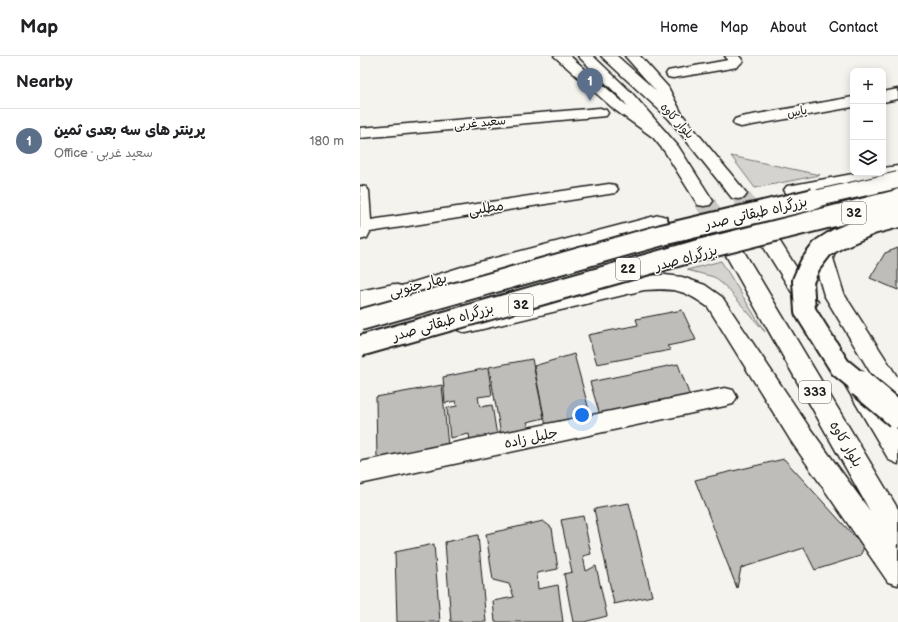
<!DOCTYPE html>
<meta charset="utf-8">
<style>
:root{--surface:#fff;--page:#f6f6f6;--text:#202124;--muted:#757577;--line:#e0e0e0;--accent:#c8321e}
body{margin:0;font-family:"Balsamiq Sans","Playpen Sans Arabic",sans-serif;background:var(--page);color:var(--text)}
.controls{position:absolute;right:12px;top:12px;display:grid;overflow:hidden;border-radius:8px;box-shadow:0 2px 10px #0003}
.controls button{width:36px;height:36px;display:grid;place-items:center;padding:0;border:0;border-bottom:1px solid var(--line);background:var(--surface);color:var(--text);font:20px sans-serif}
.you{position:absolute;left:222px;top:359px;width:14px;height:14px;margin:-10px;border:3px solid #fff;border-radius:50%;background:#1a73e8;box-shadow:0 0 0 6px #1a73e833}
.badge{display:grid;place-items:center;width:26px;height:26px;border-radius:50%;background:var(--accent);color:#fff;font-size:13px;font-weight:700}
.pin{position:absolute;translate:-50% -33px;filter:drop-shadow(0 1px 2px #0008)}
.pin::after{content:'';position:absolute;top:21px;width:14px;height:12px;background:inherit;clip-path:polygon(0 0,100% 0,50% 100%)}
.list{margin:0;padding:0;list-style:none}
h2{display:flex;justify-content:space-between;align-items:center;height:52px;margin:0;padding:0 16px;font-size:17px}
h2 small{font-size:13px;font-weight:400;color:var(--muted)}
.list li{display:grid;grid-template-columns:26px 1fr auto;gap:12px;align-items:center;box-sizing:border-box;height:64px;padding:0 16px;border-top:1px solid var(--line)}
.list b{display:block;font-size:15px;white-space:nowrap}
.list p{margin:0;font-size:13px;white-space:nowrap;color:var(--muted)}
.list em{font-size:13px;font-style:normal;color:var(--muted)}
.icon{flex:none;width:22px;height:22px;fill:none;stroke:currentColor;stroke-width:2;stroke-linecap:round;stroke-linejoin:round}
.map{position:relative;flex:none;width:538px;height:566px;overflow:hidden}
header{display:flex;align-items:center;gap:24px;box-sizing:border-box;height:56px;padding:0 20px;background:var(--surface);border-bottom:1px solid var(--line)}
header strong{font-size:19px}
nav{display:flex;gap:22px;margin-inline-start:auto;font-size:14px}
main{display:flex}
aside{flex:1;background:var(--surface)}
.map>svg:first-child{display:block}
.green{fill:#d4d3cf;stroke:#787876}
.building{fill:#bebdba;stroke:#1c1c1c}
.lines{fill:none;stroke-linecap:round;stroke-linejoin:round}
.major-tunnel-far1{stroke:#c9c8c4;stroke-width:16;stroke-dasharray:16 8;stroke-linecap:butt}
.major-tunnel{stroke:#c9c8c4;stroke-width:20;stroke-dasharray:20 10;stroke-linecap:butt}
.minor-casing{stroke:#1c1c1c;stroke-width:3}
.major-casing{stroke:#1c1c1c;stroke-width:3}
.highway-casing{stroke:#1c1c1c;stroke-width:3}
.minor{fill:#fdfcf7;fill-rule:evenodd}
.major{fill:#fdfcf7;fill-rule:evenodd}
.highway{fill:#fdfcf7;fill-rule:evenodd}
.highway-bridge-far2-casing{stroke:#1c1c1c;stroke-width:18;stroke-linecap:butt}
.highway-bridge-far1-casing{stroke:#1c1c1c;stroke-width:24;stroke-linecap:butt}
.highway-bridge-casing{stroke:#1c1c1c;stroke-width:30;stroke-linecap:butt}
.highway-bridge-far2{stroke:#fdfcf7;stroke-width:16}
.highway-bridge-far1{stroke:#fdfcf7;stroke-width:20}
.highway-bridge{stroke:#fdfcf7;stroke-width:26}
.labels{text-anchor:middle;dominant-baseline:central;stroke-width:3;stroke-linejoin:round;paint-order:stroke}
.far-street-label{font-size:12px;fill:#1c1c1c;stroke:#fdfcf7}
.shield{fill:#fdfcf7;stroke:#605f5e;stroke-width:1}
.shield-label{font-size:13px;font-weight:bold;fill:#1c1c1c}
.street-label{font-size:14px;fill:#1c1c1c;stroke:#fdfcf7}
</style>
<header>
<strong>Map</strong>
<nav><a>Home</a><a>Map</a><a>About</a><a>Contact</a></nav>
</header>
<main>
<aside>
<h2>Nearby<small></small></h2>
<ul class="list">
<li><span class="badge" style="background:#5c6f8a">1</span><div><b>پرینتر های سه بعدی ثمین</b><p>Office · سعید غربی</p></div><em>180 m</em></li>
</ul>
</aside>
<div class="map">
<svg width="538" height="566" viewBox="0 0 538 566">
<rect width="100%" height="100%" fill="#f4f3ee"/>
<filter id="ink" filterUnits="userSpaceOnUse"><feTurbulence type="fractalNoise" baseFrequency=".025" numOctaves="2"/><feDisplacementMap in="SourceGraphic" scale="8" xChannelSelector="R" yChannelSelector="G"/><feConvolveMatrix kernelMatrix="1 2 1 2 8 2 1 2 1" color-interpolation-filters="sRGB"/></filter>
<g filter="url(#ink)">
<g class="green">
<path d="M371 100 460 119 395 132Z"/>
<path d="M361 205 405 276 366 231 354 221 327 214Z"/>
</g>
<g class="building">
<path d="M538 192V234L510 222 525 197Z"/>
<path d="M322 254 336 284 307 290 311 294 237 308 228 279 278 269 276 263Z"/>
<path d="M214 298 232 365 187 375 174 310Z"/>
<path d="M172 303 184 362 167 366 170 374 141 379 129 311Z"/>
<path d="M318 308 331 343 240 359 230 326Z"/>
<path d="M128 312 132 339 118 341 120 351 132 349 137 380 110 385 109 378 90 382 87 352 97 350 96 345 85 347 83 321Z"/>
<path d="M82 329 88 390 17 404 16 341Z"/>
<path d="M424 403 504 491 500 500 455 514 444 492 381 512 377 532 335 424Z"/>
<path d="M269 447 292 540 254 548 234 453Z"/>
<path d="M223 460 231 498 223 500 226 515 236 510 247 560 224 566H213L204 518 212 516 201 464Z"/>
<path d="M183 465 192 472 198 513 177 517 178 533 198 529 203 566H135L133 545 154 541 149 528 133 524 126 478Z"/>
<path d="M118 479 126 566H91L85 486Z"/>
<path d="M74 488 80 566H37L35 496Z"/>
</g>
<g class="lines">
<path class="major-tunnel-far1" d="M378 138 382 144"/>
<g class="major-tunnel">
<path d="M382 143 410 185"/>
<path d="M344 145 373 194"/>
</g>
<g class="minor-casing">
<g id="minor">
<path d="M194 0H210L265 48 306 76 308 79 306 82 300 84 294 82 255 54Z"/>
<path d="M265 0H280L308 31 323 60 321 63 315 65 309 63 296 35Z"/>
<path d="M365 0H379L383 5 377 11 372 12 313 22 308 21 306 18 308 15 313 14 368 4Z"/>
<path d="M538 33V43L523 46V36Z"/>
<path d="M493 41V51L381 71 375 69 373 66 375 63 381 61Z"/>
<path d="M240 52 246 54 248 57 246 60 0 82V72Z"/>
<path d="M249 128 255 129 258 133 255 137 10 176 7 182 0 184V130L6 131 9 135 11 164Z"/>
<path d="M34 228 41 230 44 235 41 240 0 249V235Z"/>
<path d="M365 332 373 334 377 341 373 348 365 350 0 428V406Z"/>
</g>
</g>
<g class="major-casing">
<g id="major">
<path d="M218 0H233L271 36 318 90 353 145 350 149 344 150 338 149 305 96 261 42Z"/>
<path d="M241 0H257L321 57 384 134 387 138 384 142 378 143 372 142 309 63Z"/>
<path d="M475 175 482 177 485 181 477 190 473 202 484 238 538 322V351L530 349 464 239 453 202 461 183 468 177Z"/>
<path d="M410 179 417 181 455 241 458 246 455 251 448 253 441 251 400 185 403 181Z"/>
<path d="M373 188 380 190 383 194 538 453V491L536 490 538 493V529L528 526 431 385 348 251C323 233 314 232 284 234L106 277 98 274 95 269 98 264 106 261 284 220 305 219 322 221 345 229 362 241 449 371 510 455 363 194 366 190Z"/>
<path d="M497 320 505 323 538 375V408L529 404 485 329 489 323Z"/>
</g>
</g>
<g class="highway-casing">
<g id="highway">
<path d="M538 110V120L433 139 427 138 424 134 427 130 433 129 498 117H523V112Z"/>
<path d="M299 159 306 161 308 165 306 169 121 219 0 258V243L108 209Z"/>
</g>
</g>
<use href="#minor" class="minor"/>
<use href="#major" class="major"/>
<use href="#highway" class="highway"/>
<g class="highway-bridge-far2-casing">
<g id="highway-bridge-far2">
<path d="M450 144 538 124"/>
<path d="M536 144H538"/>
</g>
</g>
<g class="highway-bridge-far1-casing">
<g id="highway-bridge-far1">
<path d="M0 264 302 179 454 143"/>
<path d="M0 290 335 195 538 144"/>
<path d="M502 329 480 311 445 255 443 225 450 209 463 192 477 183 512 168 538 161"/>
</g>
</g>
<g class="highway-bridge-casing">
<path id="highway-bridge" d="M501 328 538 359"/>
</g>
<use href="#highway-bridge-far2" class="highway-bridge-far2"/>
<use href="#highway-bridge-far1" class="highway-bridge-far1"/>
<use href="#highway-bridge" class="highway-bridge"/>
</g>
</g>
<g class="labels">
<g class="far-street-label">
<text transform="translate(437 56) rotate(-10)">یاس</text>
<text transform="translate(317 65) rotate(48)">بلوار کاوه</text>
<text transform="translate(120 67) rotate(-5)">سعید غربی</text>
</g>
<g class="shield">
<rect x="482" y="146" width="24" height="22" rx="3"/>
<rect x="256" y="202" width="24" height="22" rx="3"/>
<rect x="149" y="238" width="24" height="22" rx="3"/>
<rect x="439" y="325" width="32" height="22" rx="3"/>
</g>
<g class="shield-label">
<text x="494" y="157">32</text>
<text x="268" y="213">22</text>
<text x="161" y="249">32</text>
<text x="455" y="336">333</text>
</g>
<g class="street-label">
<text transform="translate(126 152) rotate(-9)">مطلبی</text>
<text transform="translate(396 157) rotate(-13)">بزرگراه طبقاتی صدر</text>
<text transform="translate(326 202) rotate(-15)">بزرگراه صدر</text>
<text transform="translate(58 229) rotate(-15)">بهار جنوبی</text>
<text transform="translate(83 266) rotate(-16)">بزرگراه طبقاتی صدر</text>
<text transform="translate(171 382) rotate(-12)">جلیل زاده</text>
<text transform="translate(486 388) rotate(60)">بلوار کاوه</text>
</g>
</g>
</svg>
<div class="controls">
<button>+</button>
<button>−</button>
<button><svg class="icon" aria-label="layers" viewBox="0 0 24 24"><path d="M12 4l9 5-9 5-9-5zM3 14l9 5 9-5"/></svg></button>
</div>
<div class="you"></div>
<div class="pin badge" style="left:230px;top:45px;background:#5c6f8a">1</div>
</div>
</main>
